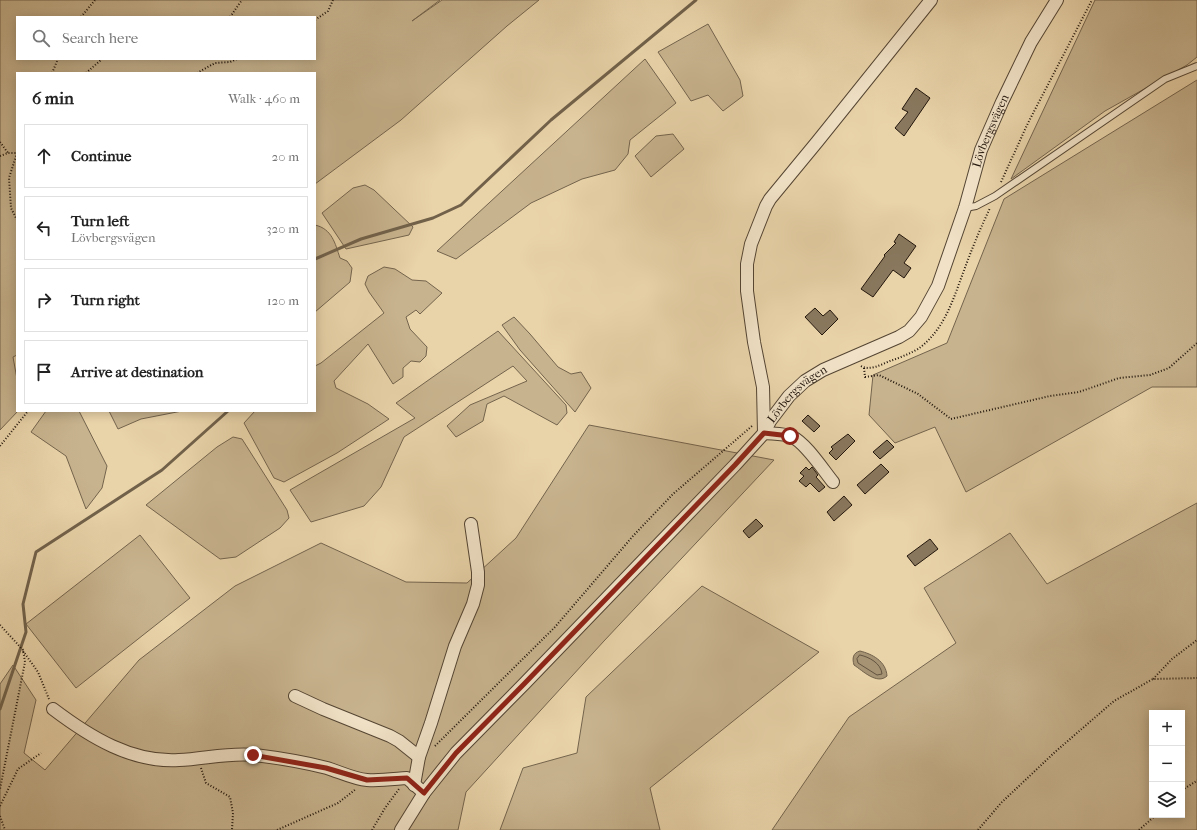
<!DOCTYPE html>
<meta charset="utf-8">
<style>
:root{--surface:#fff;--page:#f2f2f2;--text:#222;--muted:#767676;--line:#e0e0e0}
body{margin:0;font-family:"IM FELL French Canon",serif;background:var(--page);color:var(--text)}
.controls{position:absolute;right:12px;bottom:12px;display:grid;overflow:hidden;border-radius:0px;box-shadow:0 2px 10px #0003}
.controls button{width:36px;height:36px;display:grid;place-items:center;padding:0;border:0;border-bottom:1px solid var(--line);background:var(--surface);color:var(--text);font:20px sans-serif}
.stop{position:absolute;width:12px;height:12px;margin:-9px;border:3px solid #8f2418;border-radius:50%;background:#fff}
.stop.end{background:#8f2418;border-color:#fff;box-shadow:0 1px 4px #0008}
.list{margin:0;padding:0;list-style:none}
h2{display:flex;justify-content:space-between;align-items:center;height:52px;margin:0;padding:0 16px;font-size:17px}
h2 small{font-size:13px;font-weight:400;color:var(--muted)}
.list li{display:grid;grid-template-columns:26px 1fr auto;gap:12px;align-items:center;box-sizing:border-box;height:64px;margin:0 8px 8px;padding:0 8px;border:1px solid var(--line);border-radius:0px}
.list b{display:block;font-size:15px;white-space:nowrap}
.list p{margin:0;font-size:13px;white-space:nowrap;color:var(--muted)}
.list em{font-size:13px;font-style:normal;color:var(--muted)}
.icon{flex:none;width:22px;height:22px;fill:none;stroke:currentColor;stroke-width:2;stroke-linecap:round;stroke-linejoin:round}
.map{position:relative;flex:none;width:1197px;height:830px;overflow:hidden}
.search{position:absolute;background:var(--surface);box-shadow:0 2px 10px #0003;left:16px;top:16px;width:300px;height:44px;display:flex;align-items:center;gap:10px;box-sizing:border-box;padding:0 14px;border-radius:0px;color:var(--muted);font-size:15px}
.panel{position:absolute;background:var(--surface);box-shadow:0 2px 10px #0003;left:16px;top:72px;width:300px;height:340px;border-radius:0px}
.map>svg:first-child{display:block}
.green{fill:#c7b38e;stroke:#74644d;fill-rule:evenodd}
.water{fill:#a59374;stroke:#71614a}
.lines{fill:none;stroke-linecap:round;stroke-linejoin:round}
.shore{stroke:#645440;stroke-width:1}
.stream{stroke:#71614a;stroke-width:3}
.building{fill:#89785e;stroke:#22160c}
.lane-casing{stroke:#544533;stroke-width:8}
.street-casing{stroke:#544533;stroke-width:14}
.path{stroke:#22160c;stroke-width:2;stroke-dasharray:1 2;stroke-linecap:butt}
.lane{stroke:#f1e2c7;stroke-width:6}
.street{stroke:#f1e2c7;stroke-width:12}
.route{stroke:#8f2418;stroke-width:5}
.labels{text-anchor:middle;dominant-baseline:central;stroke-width:3.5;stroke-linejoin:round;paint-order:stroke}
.street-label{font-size:12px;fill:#22160c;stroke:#f1e2c7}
</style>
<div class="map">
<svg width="1197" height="830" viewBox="0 0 1197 830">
<rect width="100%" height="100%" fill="#e9d3a9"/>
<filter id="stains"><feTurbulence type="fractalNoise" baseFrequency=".005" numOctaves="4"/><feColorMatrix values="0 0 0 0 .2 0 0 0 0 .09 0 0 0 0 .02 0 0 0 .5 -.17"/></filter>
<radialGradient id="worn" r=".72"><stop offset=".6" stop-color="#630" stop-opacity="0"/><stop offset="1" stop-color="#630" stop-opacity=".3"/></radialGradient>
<g class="green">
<path d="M0 0H440L412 21 442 0H539L507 26 401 120 315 184V73H17V355L13 357 17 379V411H18L0 430ZM17 17H315V59H17Z"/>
<path d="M1095 0H1197V57L1187 65 1105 111 1011 179Z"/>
<path d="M708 24 740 80 743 96 723 111 708 95 691 101 658 52Z"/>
<path d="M645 59 676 103 630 140 628 154 615 170 582 179 531 203 456 259 437 251Z"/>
<path d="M1197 80V387H1152L966 492 935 427 895 443 869 415 873 375 947 343 1004 199Z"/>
<path d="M673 134 684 149 651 177 635 156 656 136Z"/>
<path d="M365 185 374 190 413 227 409 235 346 249 322 213 353 188Z"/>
<path d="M315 225C332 229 335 243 340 258L347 261 352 268 350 282 315 312Z"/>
<path d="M384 267 395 269 412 280 426 281 442 293 420 314 416 310 406 317 410 329 427 347 426 356 420 362 411 361 403 368V377L393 384 368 344 334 381 336 388 368 404 389 419 337 453 284 482 274 478 244 423 255 411H315V366L321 363 384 313 369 292 365 284 368 276Z"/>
<path d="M514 317 530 334 558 367 571 374 581 372 591 388 575 412 520 350 502 325Z"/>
<path d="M498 331 566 405 567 413 557 425 504 396 487 404 483 421 456 437 447 426 470 405 527 381 513 366 404 437 381 487 364 506 311 522 290 490 415 418 396 403Z"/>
<path d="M46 411H79L107 466 102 488 86 509 66 456 31 432Z"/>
<path d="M109 411H182L141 419 118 429Z"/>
<path d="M589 425 774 460 604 641 466 792 458 830H0V684L13 665 36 700 24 753 45 770 139 660 235 586 321 543 406 582 467 583 516 538Z"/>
<path d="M233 437 242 439 287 510 289 518 280 528 236 557 220 559 146 505 217 447Z"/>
<path d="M1197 503V830H772L849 717 956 643 924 588 1010 533 1047 584ZM1152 713H1182V815H1152Z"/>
<path d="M140 535 190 598 76 688 26 624Z"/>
<path d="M702 586 819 652 650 788 660 830H500L523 768 577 753 586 697Z"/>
</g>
<path class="water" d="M860 651C872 654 886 661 887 676 877 685 863 671 854 665 852 658 853 653 860 651Z"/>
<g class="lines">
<path class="shore" d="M860 655C869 657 881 663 882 674L877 675 858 663 857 659Z"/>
<g class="stream">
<path d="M315 259 361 239 433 218 461 205 551 120 696 0"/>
<path d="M0 709 26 632 23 604 36 552 162 470 228 411"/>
</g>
</g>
<g class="building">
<path d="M916 88 930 98 904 136 895 128 908 112 902 109Z"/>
<path d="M899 234 916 246 904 263 911 268 904 278 893 270 873 297 861 289 885 256 884 255 896 243 894 242Z"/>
<path d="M815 308 823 316 830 310 838 319 822 335 805 317Z"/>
<path d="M808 415 820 426 814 432 802 421Z"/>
<path d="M848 434 855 441 836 460 829 453 833 449 831 447Z"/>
<path d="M887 440 894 447 880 459 873 452Z"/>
<path d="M881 464 889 472 865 494 857 485Z"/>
<path d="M806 467 809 470 812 467 818 475 816 477 825 487 819 492 810 483 806 487 799 481 804 476 800 473Z"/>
<path d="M844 496 852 505 834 521 827 512Z"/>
<path d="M756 519 763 526 749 538 743 531Z"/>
<path d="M930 539 938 549 915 566 907 556Z"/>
</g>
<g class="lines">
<g class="lane-casing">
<path id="lane" d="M965 208 976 206 995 196 1165 79 1197 66"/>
</g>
<g class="street-casing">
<g id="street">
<path d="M833 482C824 471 805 442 792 437 784 433 773 434 764 433L763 387 754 342 747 291V264L751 244 766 206 770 199 817 142 931 0"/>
<path d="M295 696 323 709 390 736 399 741 419 757"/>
<path d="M53 709C90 737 132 763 179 760 204 759 230 752 255 755 279 758 304 762 327 768 340 772 354 779 367 780 380 781 394 779 407 778L424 793"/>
<path d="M414 785 419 757 431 723 455 646 473 604 478 585V572L471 524"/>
<path id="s1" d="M401 830 424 793 456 753 525 683 735 465 764 433 770 421 789 396 805 381 823 370 899 337 909 331 921 317 938 286 965 208 981 150 1002 102 1031 42 1057 0"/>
</g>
</g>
<g class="path">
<path d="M81 17 95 0"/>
<path d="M230 17 242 0"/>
<path d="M315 20 328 11 333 0"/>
<path d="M52 73 58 59"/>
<path d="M86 73 102 59"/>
<path d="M197 73 215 63 230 62 237 59"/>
<path d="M0 142 8 153"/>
<path d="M17 153 9 178 11 208 17 220"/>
<path d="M0 156 8 153H17"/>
<path d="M1001 182 1028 123 1092 0"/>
<path d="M861 366C870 371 880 365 890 361 899 358 909 354 918 349 946 329 954 296 966 265 973 246 981 227 990 208"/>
<path d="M864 368 865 377 879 375 918 394 951 419 1050 396 1079 392 1119 378 1150 375 1169 368 1197 343"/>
<path d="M0 446 28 411"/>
<path d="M0 625 23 650 25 662 0 789"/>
<path d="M23 651 38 672 49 699"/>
<path d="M1153 679 1172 659 1197 640"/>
<path d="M435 746 555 627 633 536 673 494 752 426"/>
<path d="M201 768 206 783 230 797 233 813 232 830"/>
<path d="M1182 790 1195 782 1197 780"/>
<path d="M0 806 18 769 41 753"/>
<path d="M0 816 5 830"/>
<path d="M277 830 338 803 356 789"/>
<path d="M372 830 385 808 399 789"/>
<path d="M978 830 1001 803 1055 752 1114 701 1153 679 1197 678"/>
<path d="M1139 830 1156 815"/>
</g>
<use href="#lane" class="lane"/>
<use href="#street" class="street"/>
</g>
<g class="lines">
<path class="route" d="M253 755 326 768 367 780 407 778 424 793 456 753 525 683 735 465 764 433 790 436"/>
</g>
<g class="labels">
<g class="street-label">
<text stroke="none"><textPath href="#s1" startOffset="939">Lövbergsvägen</textPath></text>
<text stroke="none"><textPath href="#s1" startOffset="591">Lövbergsvägen</textPath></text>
</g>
</g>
<rect width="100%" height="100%" filter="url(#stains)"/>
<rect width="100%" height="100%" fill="url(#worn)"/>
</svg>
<div class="controls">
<button>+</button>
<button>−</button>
<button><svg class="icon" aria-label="layers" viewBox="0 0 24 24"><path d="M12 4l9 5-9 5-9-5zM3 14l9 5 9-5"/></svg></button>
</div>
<div class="stop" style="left:790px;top:436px"></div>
<div class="stop end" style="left:253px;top:755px"></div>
<div class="search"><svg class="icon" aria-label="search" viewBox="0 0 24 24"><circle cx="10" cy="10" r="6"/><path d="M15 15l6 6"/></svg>Search here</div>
<section class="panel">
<h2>6 min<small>Walk · 460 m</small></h2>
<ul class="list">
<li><svg class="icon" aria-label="ahead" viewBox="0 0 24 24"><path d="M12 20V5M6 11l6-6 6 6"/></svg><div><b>Continue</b></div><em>20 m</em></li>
<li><svg class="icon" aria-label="left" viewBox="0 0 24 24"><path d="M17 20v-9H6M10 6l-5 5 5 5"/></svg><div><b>Turn left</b><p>Lövbergsvägen</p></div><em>320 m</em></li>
<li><svg class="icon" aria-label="right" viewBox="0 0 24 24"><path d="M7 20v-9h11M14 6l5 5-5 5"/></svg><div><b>Turn right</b></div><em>120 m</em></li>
<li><svg class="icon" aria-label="arrive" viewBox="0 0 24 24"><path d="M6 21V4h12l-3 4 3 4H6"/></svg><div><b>Arrive at destination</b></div></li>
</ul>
</section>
</div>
